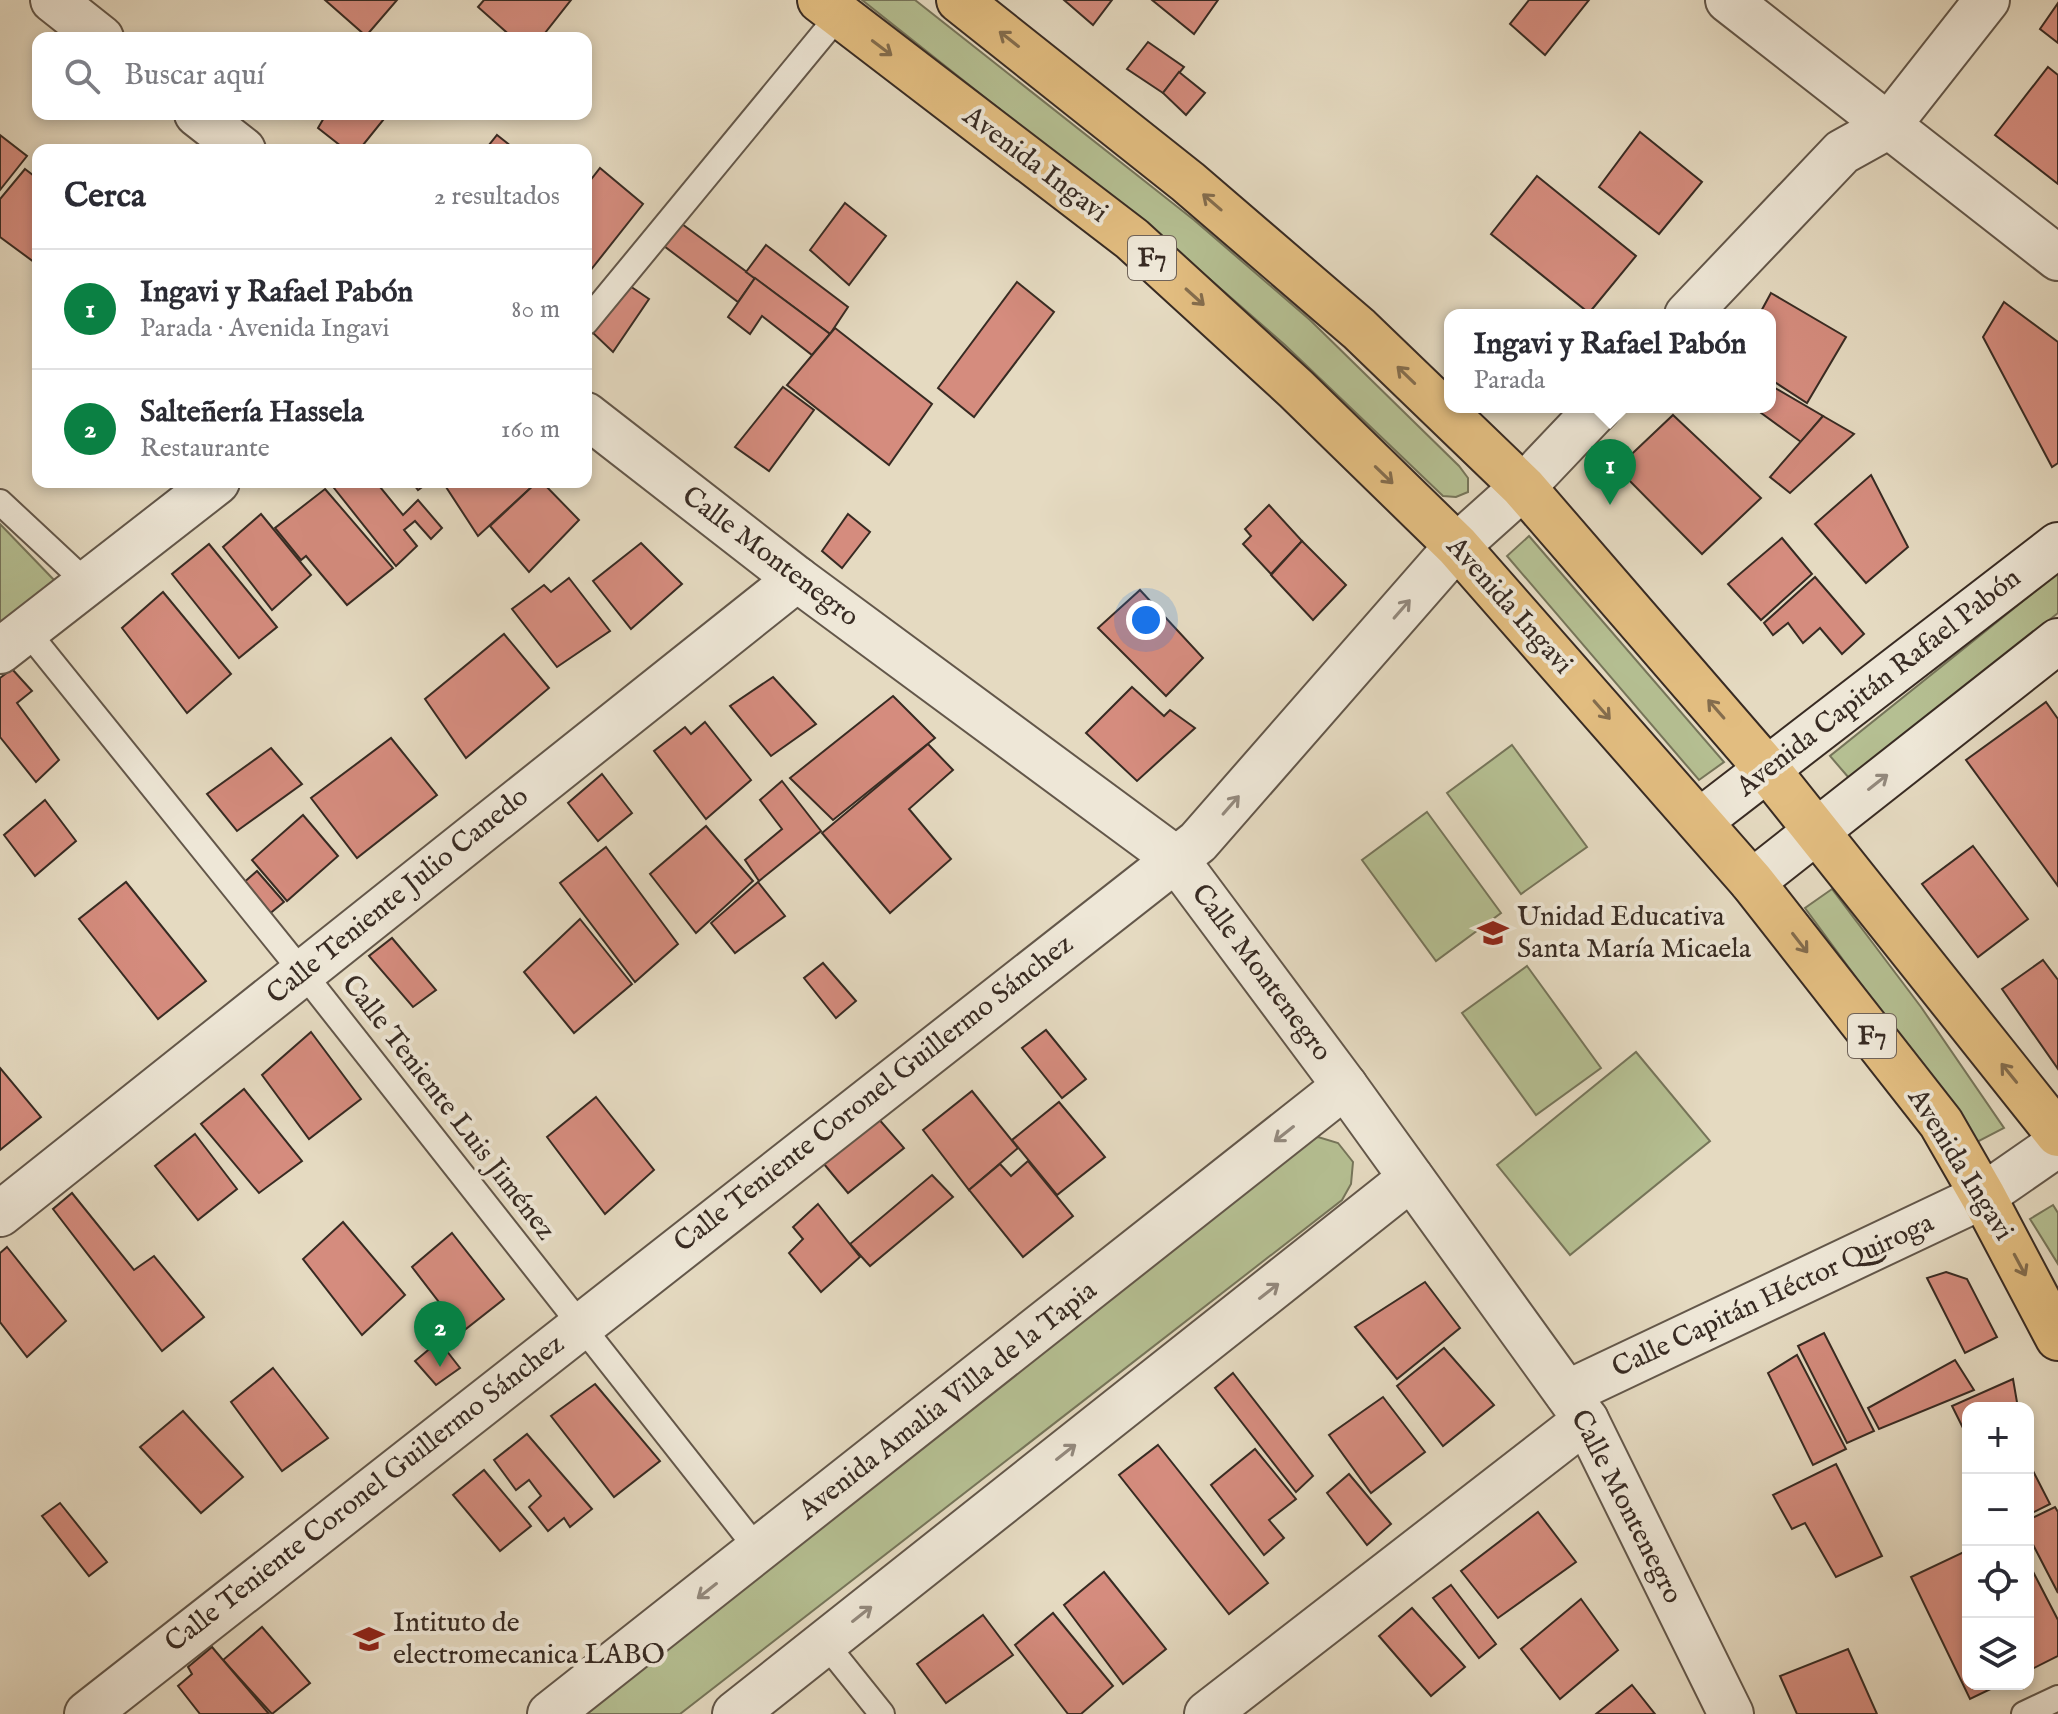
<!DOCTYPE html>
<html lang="es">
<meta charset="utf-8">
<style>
:root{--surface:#fff;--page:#f7f7f7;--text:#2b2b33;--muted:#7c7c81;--line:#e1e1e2;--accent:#0b8043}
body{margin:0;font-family:"IM FELL English",serif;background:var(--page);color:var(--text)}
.controls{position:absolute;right:24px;bottom:24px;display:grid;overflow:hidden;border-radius:16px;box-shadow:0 4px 12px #0003}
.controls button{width:72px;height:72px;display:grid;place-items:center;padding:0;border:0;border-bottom:2px solid var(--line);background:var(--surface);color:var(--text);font:40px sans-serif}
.you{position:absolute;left:1146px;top:620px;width:28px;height:28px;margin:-20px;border:6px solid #fff;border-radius:50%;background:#1a73e8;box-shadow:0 0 0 12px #1a73e833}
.badge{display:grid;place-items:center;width:52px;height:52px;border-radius:50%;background:var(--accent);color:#fff;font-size:26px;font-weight:700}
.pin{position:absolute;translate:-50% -66px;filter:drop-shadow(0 2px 4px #0008)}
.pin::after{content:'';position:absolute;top:42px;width:28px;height:24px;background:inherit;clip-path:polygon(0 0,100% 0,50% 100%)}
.popup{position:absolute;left:1444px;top:309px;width:332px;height:104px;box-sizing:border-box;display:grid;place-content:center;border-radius:16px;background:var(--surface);filter:drop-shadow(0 2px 6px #0005);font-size:26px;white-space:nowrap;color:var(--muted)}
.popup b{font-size:30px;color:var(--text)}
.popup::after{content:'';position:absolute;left:50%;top:100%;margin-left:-16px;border:16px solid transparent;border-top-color:var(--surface)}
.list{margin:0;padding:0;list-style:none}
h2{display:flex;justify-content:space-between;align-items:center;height:104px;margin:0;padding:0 32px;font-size:34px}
h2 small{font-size:26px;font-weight:400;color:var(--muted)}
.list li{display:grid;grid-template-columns:52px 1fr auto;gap:24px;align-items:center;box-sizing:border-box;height:120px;padding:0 32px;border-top:2px solid var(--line)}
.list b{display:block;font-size:30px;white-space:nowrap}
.list p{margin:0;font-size:26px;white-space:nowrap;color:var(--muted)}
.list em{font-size:26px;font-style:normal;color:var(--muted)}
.icon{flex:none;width:44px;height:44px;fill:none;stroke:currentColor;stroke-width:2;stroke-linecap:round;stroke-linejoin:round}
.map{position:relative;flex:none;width:2058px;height:1714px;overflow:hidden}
.search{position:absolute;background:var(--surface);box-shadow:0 4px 12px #0003;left:32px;top:32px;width:560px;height:88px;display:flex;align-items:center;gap:20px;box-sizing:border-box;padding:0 28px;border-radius:16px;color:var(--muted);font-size:30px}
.panel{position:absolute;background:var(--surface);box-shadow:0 4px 12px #0003;left:32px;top:144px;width:560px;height:344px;border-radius:16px}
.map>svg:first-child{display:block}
.green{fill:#b5bf92;stroke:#76755a;stroke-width:2}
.building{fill:#d58c7e;stroke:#382b23;stroke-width:2}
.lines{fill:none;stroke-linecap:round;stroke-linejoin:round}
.lane-casing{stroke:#63574a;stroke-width:28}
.street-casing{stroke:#63574a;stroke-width:48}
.secondary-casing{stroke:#382b23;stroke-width:48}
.highway-casing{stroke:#382b23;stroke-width:48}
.lane{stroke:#eee7d7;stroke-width:24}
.street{stroke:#eee7d7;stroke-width:44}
.secondary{stroke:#eee7d7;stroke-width:44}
.highway{stroke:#e2bd80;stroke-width:44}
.oneway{stroke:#846d4d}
.oneway2{stroke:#93897d}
.labels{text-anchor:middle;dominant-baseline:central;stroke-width:8;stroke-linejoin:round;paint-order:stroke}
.shield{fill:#eee7d7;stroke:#6f6359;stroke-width:2}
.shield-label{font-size:26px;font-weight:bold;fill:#382b23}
.street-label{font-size:28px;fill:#382b23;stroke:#eee7d7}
.poi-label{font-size:28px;fill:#382b23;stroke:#eee7d7;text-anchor:start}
</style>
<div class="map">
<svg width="2058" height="1714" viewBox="0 0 2058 1714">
<rect width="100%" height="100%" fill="#e5dac1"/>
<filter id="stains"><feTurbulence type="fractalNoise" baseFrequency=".0025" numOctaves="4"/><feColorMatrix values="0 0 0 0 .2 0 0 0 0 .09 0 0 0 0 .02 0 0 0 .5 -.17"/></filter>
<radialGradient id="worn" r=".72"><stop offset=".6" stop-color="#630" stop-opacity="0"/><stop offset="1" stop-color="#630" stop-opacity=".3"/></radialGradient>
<g class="green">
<path d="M862 0H915L1194 220 1310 320 1459 466 1468 478V492L1456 497 1443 496 1285 345 1172 246Z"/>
<path d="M0 524 55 581 0 626Z"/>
<path d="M1529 536 1724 762 1699 780 1507 556Z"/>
<path d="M2058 573V613L1849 778 1830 756Z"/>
<path d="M1512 745 1587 847 1521 894 1447 793Z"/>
<path d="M1427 812 1501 913 1436 961 1362 860Z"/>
<path d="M1832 889 1921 1007 2004 1128 1977 1142 1805 908Z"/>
<path d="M1527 966 1601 1068 1536 1115 1462 1013Z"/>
<path d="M1636 1052 1710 1141 1570 1255 1497 1165Z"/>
<path d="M1318 1137 1338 1143 1353 1162 1351 1184 1342 1200 680 1714H576L1294 1143Z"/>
<path d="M2053 1205 2058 1213V1264L2030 1219Z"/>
</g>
<g class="building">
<path d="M325 0H397L366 36Z"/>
<path d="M484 0H571L541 38H513L478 7Z"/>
<path d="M1064 0H1112L1093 25Z"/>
<path d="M1152 0H1218L1194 34Z"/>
<path d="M1529 0H1589L1545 55 1510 24Z"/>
<path d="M2058 3V43L2040 29Z"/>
<path d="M1148 42 1184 67 1163 93 1127 69Z"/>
<path d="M2048 67 2058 75V184L1995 135Z"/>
<path d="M1179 72 1205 93 1186 115 1163 93Z"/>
<path d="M322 114H388L359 150H346L318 128 325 116Z"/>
<path d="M1640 132 1702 182 1659 234 1599 187Z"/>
<path d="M0 135 27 156 0 190Z"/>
<path d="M497 135 516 150H485Z"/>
<path d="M600 168 643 204 586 276V186Z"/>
<path d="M25 169 38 179V265L0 237V199Z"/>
<path d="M1537 176 1636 256 1589 313 1491 234Z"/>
<path d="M845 203 886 236 849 285 810 250Z"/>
<path d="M682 224 755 278 738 302 664 246Z"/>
<path d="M766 245 848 307 830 334 746 272Z"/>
<path d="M755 278 830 334 812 355 762 316 750 334 728 317Z"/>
<path d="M1017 282 1054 312 974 417 938 388Z"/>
<path d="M627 284 649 299 613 352 592 332Z"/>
<path d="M1771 293 1846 337 1807 403 1770 379V315H1759Z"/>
<path d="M2004 302 2058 342V463L2052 467 1983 337Z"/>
<path d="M835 328 932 404 889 465 787 385Z"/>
<path d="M1770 385 1823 416 1801 442 1753 407H1770Z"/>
<path d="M783 387 814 410 769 471 735 447Z"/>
<path d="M1673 415 1761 498 1702 554 1617 468Z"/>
<path d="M1823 416 1854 434 1790 493 1770 477Z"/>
<path d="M1871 475 1908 547 1866 583 1815 524Z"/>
<path d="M342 482H376L403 515 418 500 442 528 431 539 415 521 404 530 417 546 396 566 334 488Z"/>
<path d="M412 482H429L418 490Z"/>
<path d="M453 482H537L478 536 446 487Z"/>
<path d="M537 482H542L579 520 529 572 490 526Z"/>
<path d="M325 489 393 568 347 605 306 556 301 560 275 528Z"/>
<path d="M1269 505 1302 541 1271 574 1243 544 1251 536 1245 529Z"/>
<path d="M261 514 311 575 272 610 223 547Z"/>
<path d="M848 514 870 532 842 568 822 551Z"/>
<path d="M1782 538 1812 574 1761 620 1728 584Z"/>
<path d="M1302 541 1346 585 1313 620 1271 575Z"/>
<path d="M641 543 682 584 631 629 593 581Z"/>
<path d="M209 544 277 627 239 658 172 574Z"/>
<path d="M1815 577 1864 634 1842 654 1820 628 1803 643 1788 623 1773 635 1764 623Z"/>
<path d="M569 578 610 631 557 667 512 609 544 585 551 592Z"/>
<path d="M1140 590 1203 658 1166 696 1098 628Z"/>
<path d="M163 592 231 674 187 713 122 628Z"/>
<path d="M504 634 549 688 466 758 425 699Z"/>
<path d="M12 669 32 691 17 703 59 760 36 782 0 737V678Z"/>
<path d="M773 677 816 724 771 756 730 706Z"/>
<path d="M1132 687 1164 716 1170 710 1195 728 1137 781 1086 733Z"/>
<path d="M893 696 935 738 833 820 790 778Z"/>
<path d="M2046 702 2058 719V886L1966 760Z"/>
<path d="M705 722 751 780 706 819 654 751 685 727 691 734Z"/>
<path d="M391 738 437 795 357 858 311 798Z"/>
<path d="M928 744 953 770 909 809 951 859 890 913 822 833Z"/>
<path d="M271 748 302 784 237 831 207 794Z"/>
<path d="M602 774 632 813 598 841 568 803Z"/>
<path d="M782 781 821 831 759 881 745 860 782 829 760 800Z"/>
<path d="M45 800 76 841 35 876 4 835Z"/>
<path d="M303 815 338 856 287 901 252 860Z"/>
<path d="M706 826 753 881 696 933 650 874Z"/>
<path d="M1973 846 2028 919 1978 957 1922 884Z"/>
<path d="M606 847 678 944 635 982 560 883Z"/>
<path d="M257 871 284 902 268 915 242 884Z"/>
<path d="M126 882 206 981 158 1019 79 919Z"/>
<path d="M758 882 785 916 735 953 711 923Z"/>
<path d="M580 919 632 984 574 1033 524 972Z"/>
<path d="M392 938 436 990 413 1007 369 956Z"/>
<path d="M2043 960 2058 980V1069L2002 989Z"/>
<path d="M823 963 856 1001 836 1018 804 978Z"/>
<path d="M1046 1030 1086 1079 1062 1098 1022 1048Z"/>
<path d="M311 1032 361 1099 309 1139 262 1075Z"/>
<path d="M0 1068 41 1117 0 1150Z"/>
<path d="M244 1089 302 1161 259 1193 201 1124Z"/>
<path d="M972 1091 1018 1148 969 1190 923 1130Z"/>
<path d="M596 1097 654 1170 605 1214 547 1137Z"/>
<path d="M1059 1102 1105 1157 1057 1195 1012 1140Z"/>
<path d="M877 1117 904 1148 848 1193 824 1164Z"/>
<path d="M195 1134 237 1189 198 1220 155 1166Z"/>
<path d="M1028 1161 1073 1216 1023 1257 969 1190 1000 1164 1011 1176Z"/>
<path d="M932 1175 953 1197 870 1266 850 1244Z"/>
<path d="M72 1193 134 1270 154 1256 204 1317 162 1351 53 1209Z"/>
<path d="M818 1204 860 1257 821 1292 789 1253 803 1239 793 1227Z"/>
<path d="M343 1222 405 1295 362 1335 303 1259Z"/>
<path d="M452 1233 504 1299 462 1332 412 1267Z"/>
<path d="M7 1247 66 1321 27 1357 0 1322V1253Z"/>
<path d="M1946 1272 1967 1279 1997 1337 1965 1353 1927 1278Z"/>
<path d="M1425 1282 1460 1328 1397 1379 1355 1327Z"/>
<path d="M1824 1333 1874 1431 1847 1443 1798 1346Z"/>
<path d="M439 1341 460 1368 436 1385 415 1361Z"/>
<path d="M1444 1348 1494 1405 1443 1446 1397 1386Z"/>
<path d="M1797 1355 1846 1449 1813 1465 1768 1373Z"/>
<path d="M1955 1360 1974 1390 1879 1429 1868 1408Z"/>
<path d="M273 1368 328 1438 282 1471 231 1402Z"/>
<path d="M1233 1373 1313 1476 1296 1492 1215 1388Z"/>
<path d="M2013 1379 2018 1408H1968V1438L1952 1406Z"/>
<path d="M595 1384 660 1461 614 1497 551 1416Z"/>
<path d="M1383 1397 1425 1452 1371 1493 1329 1435Z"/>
<path d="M183 1411 243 1477 201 1513 140 1447Z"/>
<path d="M527 1434 592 1509 570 1527 564 1518 548 1531 529 1507 541 1496 529 1480 516 1490 494 1460Z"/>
<path d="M1158 1445 1268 1583 1229 1614 1119 1475Z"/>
<path d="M1255 1449 1296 1499 1269 1520 1284 1538 1264 1555 1211 1485Z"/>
<path d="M1836 1464 1882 1556 1836 1577 1805 1523 1792 1529 1773 1495Z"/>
<path d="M2031 1467 2050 1504 2028 1515V1468Z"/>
<path d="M484 1470 531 1526 500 1551 453 1495Z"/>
<path d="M1349 1474 1391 1524 1367 1545 1327 1493Z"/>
<path d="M60 1503 107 1562 89 1576 42 1516Z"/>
<path d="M2055 1507 2058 1512V1593L2028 1535V1520Z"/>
<path d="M1538 1512 1576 1562 1498 1618 1461 1571Z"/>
<path d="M1968 1550V1684H2001L1970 1699 1911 1577Z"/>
<path d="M2028 1562 2058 1620V1656L2028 1671Z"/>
<path d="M1104 1572 1166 1649 1123 1684 1064 1605Z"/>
<path d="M1451 1585 1496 1644 1479 1658 1433 1598Z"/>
<path d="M1581 1599 1618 1650 1560 1699 1521 1649Z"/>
<path d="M1412 1608 1465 1667 1431 1696 1379 1636Z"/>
<path d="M1053 1613 1113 1686 1081 1714H1068L1015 1645Z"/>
<path d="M983 1615 1013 1655 946 1703 917 1664Z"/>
<path d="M262 1627 310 1683 272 1714 223 1660Z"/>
<path d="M212 1647 223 1660 269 1714H200L178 1686 192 1674 188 1667Z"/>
<path d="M1848 1649 1877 1714H1797L1780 1676Z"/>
<path d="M1632 1685 1655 1714H1596Z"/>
</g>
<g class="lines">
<g class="lane-casing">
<g id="lane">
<path d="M586 322 839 15"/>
<path d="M0 502 89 585"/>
<path d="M26 630 303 973 759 1551"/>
<path d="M825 1643 882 1714"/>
<path d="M2024 1714 2058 1698"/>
</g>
</g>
<g class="street-casing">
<g id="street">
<path d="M53 0 101 38"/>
<path d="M1728 0 2058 258"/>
<path d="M197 114 243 150"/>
<path d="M1687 315 1842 152 1887 127 1987 0"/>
<path d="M586 415 797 579 1175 858 1345 1086 1586 1420 1731 1714"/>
<path d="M0 651 217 482"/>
<path d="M0 1214 797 579"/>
<path d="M1567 1393 1983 1196 2058 1144"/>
<path d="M87 1714 1198 842 1457 546 1523 487 1599 407"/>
<path d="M550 1714 1345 1086"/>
<path d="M735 1714 1411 1178"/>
<path d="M1207 1714 1586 1420"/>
</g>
</g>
<g class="secondary-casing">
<g id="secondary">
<path d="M1700 821 2058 545"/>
<path d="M1752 882 2058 641"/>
</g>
</g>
<g class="highway-casing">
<g id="highway">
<path d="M820 0 1132 239 1296 389 1457 546 1752 882 1941 1123 1983 1196 2058 1338"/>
<path d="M959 0 1188 182 1359 329 1523 487 1767 769 2058 1134"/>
</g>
</g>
<use href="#lane" class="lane"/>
<use href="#street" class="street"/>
<use href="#secondary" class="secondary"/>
<use href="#highway" class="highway"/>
</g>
<defs><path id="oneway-shaft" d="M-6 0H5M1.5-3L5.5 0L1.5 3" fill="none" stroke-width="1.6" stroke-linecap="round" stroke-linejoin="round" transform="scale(2)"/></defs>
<g class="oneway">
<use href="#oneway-shaft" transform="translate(1009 39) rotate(-142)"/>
<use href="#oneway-shaft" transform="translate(882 48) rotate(37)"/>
<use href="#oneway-shaft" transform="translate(1212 202) rotate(-139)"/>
<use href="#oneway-shaft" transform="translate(1195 297) rotate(42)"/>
<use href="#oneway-shaft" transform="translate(1406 375) rotate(-136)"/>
<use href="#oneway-shaft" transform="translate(1384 475) rotate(44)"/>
<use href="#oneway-shaft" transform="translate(1716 709) rotate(-131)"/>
<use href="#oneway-shaft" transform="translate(1602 710) rotate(49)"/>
<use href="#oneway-shaft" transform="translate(1800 943) rotate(52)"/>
<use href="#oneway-shaft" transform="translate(2009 1073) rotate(-129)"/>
<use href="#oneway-shaft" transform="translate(2020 1265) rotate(62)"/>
</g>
<g class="oneway2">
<use href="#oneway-shaft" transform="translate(1402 609) rotate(-49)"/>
<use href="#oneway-shaft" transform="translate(1878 782) rotate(-38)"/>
<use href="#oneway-shaft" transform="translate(1231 805) rotate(-49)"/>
<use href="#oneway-shaft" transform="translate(1284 1134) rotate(142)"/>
<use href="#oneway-shaft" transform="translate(1269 1291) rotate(-38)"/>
<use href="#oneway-shaft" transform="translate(1066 1452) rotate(-38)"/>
<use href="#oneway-shaft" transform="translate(707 1591) rotate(142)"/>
<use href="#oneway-shaft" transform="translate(862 1614) rotate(-38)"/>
</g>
<defs>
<g id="school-bare" transform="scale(2.4)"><path d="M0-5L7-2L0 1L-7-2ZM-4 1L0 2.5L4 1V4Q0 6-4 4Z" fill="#8f2418" stroke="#eee7d7" stroke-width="2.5" paint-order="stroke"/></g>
<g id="university-bare" transform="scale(2.4)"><path d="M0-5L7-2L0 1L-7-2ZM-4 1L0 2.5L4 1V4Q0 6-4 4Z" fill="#8f2418" stroke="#eee7d7" stroke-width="2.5" paint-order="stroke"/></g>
</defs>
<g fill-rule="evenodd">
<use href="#school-bare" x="1493" y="933"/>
<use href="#university-bare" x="369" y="1639"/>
</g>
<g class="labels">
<g class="shield">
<rect x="1128" y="236" width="48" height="44" rx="6"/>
<rect x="1848" y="1014" width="48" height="44" rx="6"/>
</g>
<g class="shield-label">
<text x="1152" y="258">F7</text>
<text x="1872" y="1036">F7</text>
</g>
<g class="street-label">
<text transform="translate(1035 165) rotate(37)">Avenida Ingavi</text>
<text transform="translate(770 557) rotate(37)">Calle Montenegro</text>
<text transform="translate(1509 606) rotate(48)">Avenida Ingavi</text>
<text transform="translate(1879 683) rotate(-38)">Avenida Capitán Rafael Pabón</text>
<text transform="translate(398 896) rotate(-39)">Calle Teniente Julio Canedo</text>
<text transform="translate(1261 973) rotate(53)">Calle Montenegro</text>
<text transform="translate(874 1094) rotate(-38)">Calle Teniente Coronel Guillermo Sánchez</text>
<text transform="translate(448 1108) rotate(52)">Calle Teniente Luis Jiménez</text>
<text transform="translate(1960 1165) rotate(58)">Avenida Ingavi</text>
<text transform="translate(1773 1296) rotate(-25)">Calle Capitán Héctor Quiroga</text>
<text transform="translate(948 1401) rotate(-38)">Avenida Amalia Villa de la Tapia</text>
<text transform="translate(365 1494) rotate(-38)">Calle Teniente Coronel Guillermo Sánchez</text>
<text transform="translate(1626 1507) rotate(63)">Calle Montenegro</text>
</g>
<g class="poi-label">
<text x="1517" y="917">Unidad Educativa<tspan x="1517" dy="32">Santa María Micaela</tspan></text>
<text x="393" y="1623">Intituto de<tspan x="393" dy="32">electromecanica LABO</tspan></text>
</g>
</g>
<rect width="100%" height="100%" filter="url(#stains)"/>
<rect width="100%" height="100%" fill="url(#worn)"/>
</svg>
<div class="controls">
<button>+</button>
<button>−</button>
<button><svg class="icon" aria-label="locate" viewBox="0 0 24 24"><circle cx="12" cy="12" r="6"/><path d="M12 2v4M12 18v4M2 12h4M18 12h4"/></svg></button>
<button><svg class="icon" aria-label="layers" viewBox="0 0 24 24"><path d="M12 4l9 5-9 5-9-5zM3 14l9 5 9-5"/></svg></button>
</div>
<div class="you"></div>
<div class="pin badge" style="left:1610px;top:505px">1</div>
<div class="popup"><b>Ingavi y Rafael Pabón</b>Parada</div>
<div class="pin badge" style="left:440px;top:1367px">2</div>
<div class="search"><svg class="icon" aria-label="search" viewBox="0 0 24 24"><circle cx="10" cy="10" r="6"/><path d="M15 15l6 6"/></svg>Buscar aquí</div>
<section class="panel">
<h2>Cerca<small>2 resultados</small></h2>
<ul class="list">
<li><span class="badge">1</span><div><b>Ingavi y Rafael Pabón</b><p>Parada · Avenida Ingavi</p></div><em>80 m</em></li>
<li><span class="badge">2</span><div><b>Salteñería Hassela</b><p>Restaurante</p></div><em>160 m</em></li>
</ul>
</section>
</div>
